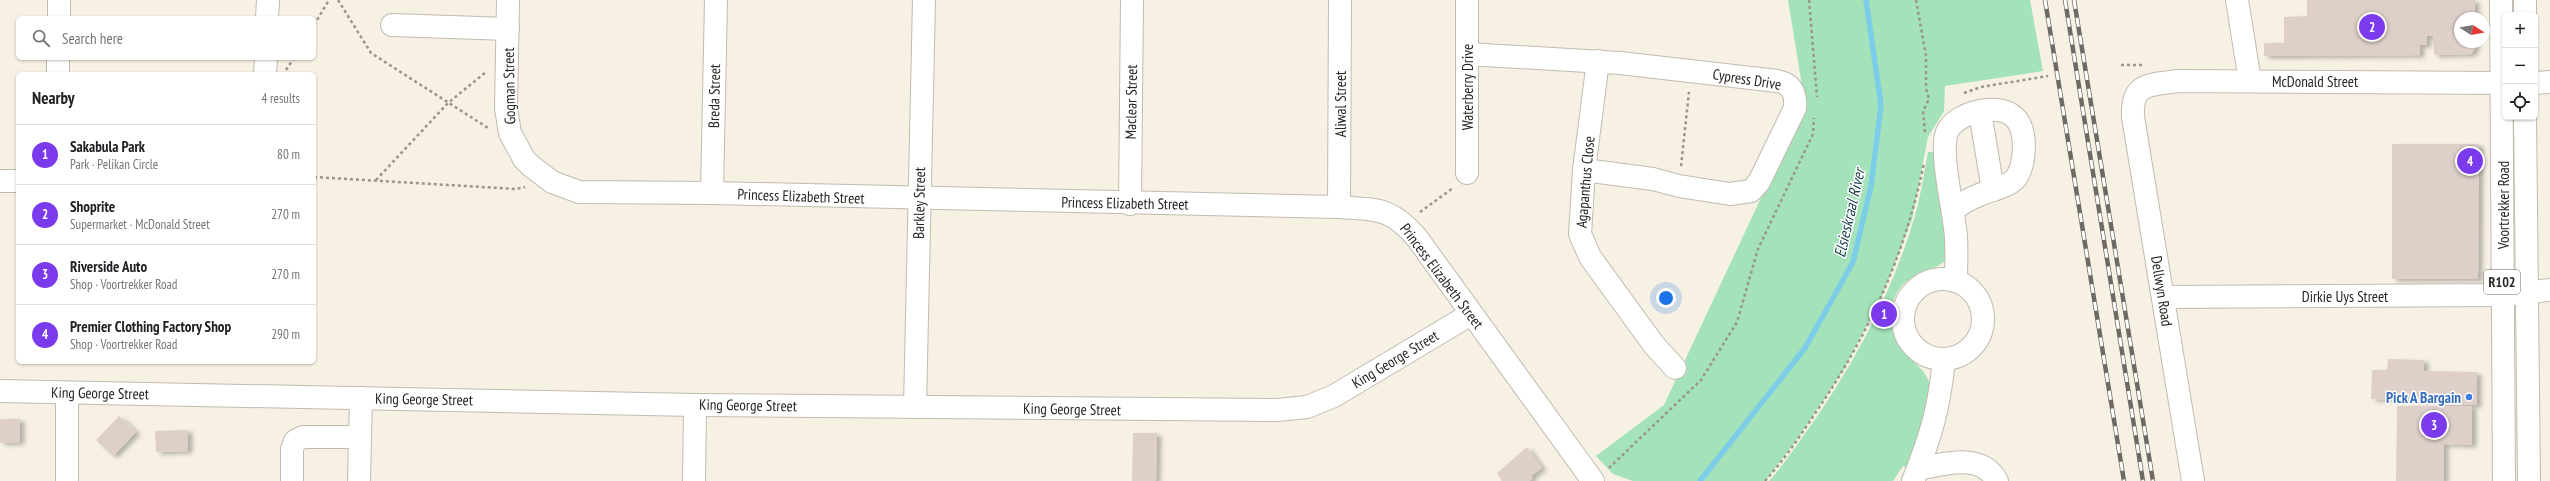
<!DOCTYPE html>
<meta charset="utf-8">
<style>
:root{--surface:#fff;--page:#f2f2f2;--text:#202124;--muted:#757577;--line:#e0e0e0;--accent:#7c3aed}
body{margin:0;font-family:"PT Sans Narrow",sans-serif;background:var(--page);color:var(--text)}
.controls{position:absolute;right:12px;top:12px;display:grid;overflow:hidden;border-radius:6px;box-shadow:0 1px 3px #0004}
.controls button{width:36px;height:36px;display:grid;place-items:center;padding:0;border:0;border-bottom:1px solid var(--line);background:var(--surface);color:var(--text);font:20px sans-serif}
.compass{position:absolute;left:2454px;top:12px;width:36px;height:36px;border-radius:50%;background:var(--surface);box-shadow:0 1px 3px #0004;rotate:101deg}
.you{position:absolute;left:1666px;top:298px;width:14px;height:14px;margin:-10px;border:3px solid #fff;border-radius:50%;background:#1a73e8;box-shadow:0 0 0 6px #1a73e833}
.badge{display:grid;place-items:center;width:26px;height:26px;border-radius:50%;background:var(--accent);color:#fff;font-size:13px;font-weight:700}
.pin{position:absolute;translate:-50% -50%;border:2px solid #fff;box-shadow:0 1px 4px #0006}
.list{margin:0;padding:0;list-style:none}
h2{display:flex;justify-content:space-between;align-items:center;height:52px;margin:0;padding:0 16px;font-size:17px}
h2 small{font-size:13px;font-weight:400;color:var(--muted)}
.list li{display:grid;grid-template-columns:26px 1fr auto;gap:12px;align-items:center;box-sizing:border-box;height:60px;padding:0 16px;border-top:1px solid var(--line)}
.list b{display:block;font-size:15px;white-space:nowrap}
.list p{margin:0;font-size:13px;white-space:nowrap;color:var(--muted)}
.list em{font-size:13px;font-style:normal;color:var(--muted)}
.icon{flex:none;width:22px;height:22px;fill:none;stroke:currentColor;stroke-width:2;stroke-linecap:round;stroke-linejoin:round}
.map{position:relative;flex:none;width:2550px;height:481px;overflow:hidden}
.search{position:absolute;background:var(--surface);box-shadow:0 1px 3px #0004;left:16px;top:16px;width:300px;height:44px;display:flex;align-items:center;gap:10px;box-sizing:border-box;padding:0 14px;border-radius:6px;color:var(--muted);font-size:15px}
.panel{position:absolute;background:var(--surface);box-shadow:0 1px 3px #0004;left:16px;top:72px;width:300px;height:292px;border-radius:6px}
.map>svg:first-child{display:block}
.green{fill:#a4e2b9}
.lines{fill:none;stroke-linecap:round;stroke-linejoin:round}
.stream{stroke:#7ccde8;stroke-width:5.5}
.building{fill:#ded0c9;filter:url(#shadow)}
.minor-casing{stroke:#c1bbaf;stroke-width:24}
.major-casing{stroke:#c1bbaf;stroke-width:24}
.path{stroke:#99958b;stroke-width:2.5;stroke-dasharray:3 3;stroke-linecap:butt}
.minor{stroke:#fff;stroke-width:22}
.major{stroke:#fff;stroke-width:22}
.rail-casing{stroke:#6e6a63;stroke-width:4.5}
.rail{stroke:#fff;stroke-width:3;stroke-dasharray:9;stroke-linecap:butt}
.shop-dot{fill:#3f7fe0;stroke:#fff;stroke-width:1.5}
.labels{text-anchor:middle;dominant-baseline:central;stroke-width:3;stroke-linejoin:round;paint-order:stroke}
.shield{fill:#fff;stroke:#686663;stroke-width:1}
.shield-label{font-size:14px;font-weight:bold;fill:#272520}
.street-label{font-size:15px;fill:#272520;stroke:#fff}
.shop-label{font-size:15px;font-weight:bold;fill:#366cbe;stroke:#fff;text-anchor:end}
.water-label{font-size:16px;font-style:italic;fill:#1c424e;stroke:#fff}
</style>
<div class="map">
<svg width="2550" height="481" viewBox="0 0 2550 481">
<defs>
<filter id="shadow"><feDropShadow dx="4.5" dy="2.5" stdDeviation="2" flood-color="#0004"/></filter>
</defs>
<rect width="100%" height="100%" fill="#f7f1e4"/>
<g class="green">
<path d="M1788 0H2030L2043 71 1945 86 1944 111 1928 137 1912 219 1882 296 1844 369 1798 438 1765 481H1633L1613 474 1596 456 1664 405 1805 104Z"/>
<path d="M1928 152H1941L1949 257C1936 272 1915 270 1901 287 1886 305 1888 334 1903 351 1914 364 1929 371 1931 390 1933 399 1913 455 1909 469L1903 466 1893 481H1769C1786 462 1801 439 1816 418 1859 355 1894 288 1915 215 1921 195 1924 173 1928 152Z"/>
</g>
<g class="lines">
<path class="stream" d="M1700 481 1805 348 1853 262 1871 186 1881 105 1866 0"/>
</g>
<g class="building">
<path d="M2307 0H2475V18H2460V42H2475V48L2471 54 2434 55 2433 36H2427V45H2420V55L2264 56V43H2284V17L2307 16Z"/>
<path d="M2392 144H2479L2478 279H2392Z"/>
<path d="M2388 359 2424 360V371L2477 372V405L2435 404V400L2371 399 2372 370H2387Z"/>
<path d="M2397 406H2472V445L2444 444V481H2396Z"/>
<path d="M119 416 136 432 113 456 96 440Z"/>
<path d="M0 419H20V442L0 443Z"/>
<path d="M188 430V451L156 452 155 431Z"/>
<path d="M1133 433H1157L1156 481H1132Z"/>
<path d="M1527 447 1542 468 1531 476 1533 478 1529 481H1502L1497 473Z"/>
</g>
<g class="lines">
<g class="minor-casing">
<g id="minor">
<path d="M508 0 506 108 510 133 524 159 531 166 552 182 579 192 712 193 1339 207C1378 210 1390 207 1417 238L1593 481"/>
<path d="M1467 0V173"/>
<path d="M2237 0 2250 81"/>
<path d="M59 18V0"/>
<path d="M267 18 268 0"/>
<path d="M392 25 508 29"/>
<path d="M1467 54 1620 63 1777 81C1792 84 1796 93 1795 108L1759 182 1751 191 1730 194 1679 186 1653 179 1584 170"/>
<path d="M1598 61 1584 170 1580 234 1590 257 1654 345 1675 368"/>
<path d="M58 74V58"/>
<path d="M265 74 266 58"/>
<path d="M2535 83 2550 82"/>
<path d="M1980 112 1993 190"/>
<path d="M0 181H18"/>
<path d="M712 193 716 0"/>
<path d="M1130 204 1132 0"/>
<path d="M1339 207 1340 0"/>
<path d="M1953 210C1961 204 1969 199 1979 195 1990 190 2006 188 2015 179 2026 167 2028 128 2014 117 1998 102 1956 112 1947 132 1939 153 1955 214 1956 238 1957 252 1956 267 1956 281"/>
<circle cx="1943" cy="319" r="40"/>
<path d="M2164 297 2502 295 2550 290"/>
<path d="M0 391 695 405 1278 410 1307 407 1334 396 1471 314"/>
<path d="M67 393V481"/>
<path d="M915 407 924 0"/>
<path d="M1918 469C1943 464 1982 452 1997 481"/>
<path d="M292 481V449L295 441 303 437H360"/>
<path d="M359 481 361 398"/>
<path d="M694 481 695 405"/>
<path d="M1913 481C1931 436 1939 409 1944 360"/>
<path d="M2193 481 2133 117C2131 82 2150 85 2179 81L2505 83"/>
</g>
</g>
<g class="major-casing">
<g id="major">
<path d="M2501 0 2504 481"/>
<path d="M2525 0V15"/>
<path d="M2525 117 2529 481"/>
</g>
</g>
<g class="path">
<path d="M338 0 371 53 488 128"/>
<path d="M1809 0 1817 97"/>
<path d="M1916 0 1926 56V88L1929 99 1923 111 1925 133"/>
<path d="M314 25 329 0"/>
<path d="M2121 65H2142"/>
<path d="M286 70 294 58"/>
<path d="M1964 93 1981 87 2048 76"/>
<path d="M1681 166 1689 92"/>
<path d="M314 177 516 189 525 187"/>
<path d="M376 180 448 103 486 72"/>
<path d="M1420 212 1453 188"/>
<path d="M1609 468 1701 380 1737 322 1758 249 1813 134 1814 118"/>
<path d="M1765 481C1783 461 1799 438 1814 415 1867 338 1905 256 1924 163"/>
</g>
<use href="#minor" class="minor"/>
<use href="#major" class="major"/>
<g class="rail-casing">
<g id="rail">
<path d="M2045 0 2124 481"/>
<path d="M2065 0 2143 481"/>
<path d="M2074 0 2153 481"/>
</g>
</g>
<use href="#rail" class="rail"/>
</g>
<circle class="shop-dot" cx="2469" cy="397" r="4"/>
<g class="labels">
<rect class="shield" x="2484" y="270" width="36" height="24" rx="3"/>
<g class="shield-label">
<text x="2502" y="282">R102</text>
</g>
<g class="street-label">
<text transform="translate(1747 79) rotate(9)">Cypress Drive</text>
<text x="2315" y="81">McDonald Street</text>
<text transform="translate(509 86) rotate(-91)">Gogman Street</text>
<text transform="translate(1467 87) rotate(-90)">Waterberry Drive</text>
<text transform="translate(714 96) rotate(-89)">Breda Street</text>
<text transform="translate(1131 102) rotate(-89)">Maclear Street</text>
<text transform="translate(1340 104) rotate(-90)">Aliwal Street</text>
<text transform="translate(1585 182) rotate(-85)">Agapanthus Close</text>
<text transform="translate(801 196) rotate(2)">Princess Elizabeth Street</text>
<text transform="translate(919 203) rotate(-89)">Barkley Street</text>
<text transform="translate(1125 203) rotate(1)">Princess Elizabeth Street</text>
<text transform="translate(2503 205) rotate(-90)">Voortrekker Road</text>
<text transform="translate(1442 276) rotate(53)">Princess Elizabeth Street</text>
<text transform="translate(2162 291) rotate(81)">Dellwyn Road</text>
<text x="2345" y="296">Dirkie Uys Street</text>
<text transform="translate(1395 359) rotate(-31)">King George Street</text>
<text transform="translate(100 393) rotate(1)">King George Street</text>
<text transform="translate(424 399) rotate(1)">King George Street</text>
<text transform="translate(748 405) rotate(1)">King George Street</text>
<text transform="translate(1072 409) rotate(1)">King George Street</text>
</g>
<g class="shop-label">
<text x="2461" y="397">Pick A Bargain</text>
</g>
<g class="water-label">
<text transform="translate(1849 213) rotate(-77)">Elsieskraal River</text>
</g>
</g>
</svg>
<div class="controls">
<button>+</button>
<button>−</button>
<button><svg class="icon" aria-label="locate" viewBox="0 0 24 24"><circle cx="12" cy="12" r="6"/><path d="M12 2v4M12 18v4M2 12h4M18 12h4"/></svg></button>
</div>
<svg class="compass" viewBox="-18 -18 36 36"><path d="M0-13l5 13h-10z" fill="#e53935"/><path d="M0 13l5-13h-10z" fill="#757577"/></svg>
<div class="you"></div>
<div class="pin badge" style="left:1884px;top:314px">1</div>
<div class="pin badge" style="left:2372px;top:27px">2</div>
<div class="pin badge" style="left:2434px;top:425px">3</div>
<div class="pin badge" style="left:2470px;top:161px">4</div>
<div class="search"><svg class="icon" aria-label="search" viewBox="0 0 24 24"><circle cx="10" cy="10" r="6"/><path d="M15 15l6 6"/></svg>Search here</div>
<section class="panel">
<h2>Nearby<small>4 results</small></h2>
<ul class="list">
<li><span class="badge">1</span><div><b>Sakabula Park</b><p>Park · Pelikan Circle</p></div><em>80 m</em></li>
<li><span class="badge">2</span><div><b>Shoprite</b><p>Supermarket · McDonald Street</p></div><em>270 m</em></li>
<li><span class="badge">3</span><div><b>Riverside Auto</b><p>Shop · Voortrekker Road</p></div><em>270 m</em></li>
<li><span class="badge">4</span><div><b>Premier Clothing Factory Shop</b><p>Shop · Voortrekker Road</p></div><em>290 m</em></li>
</ul>
</section>
</div>
